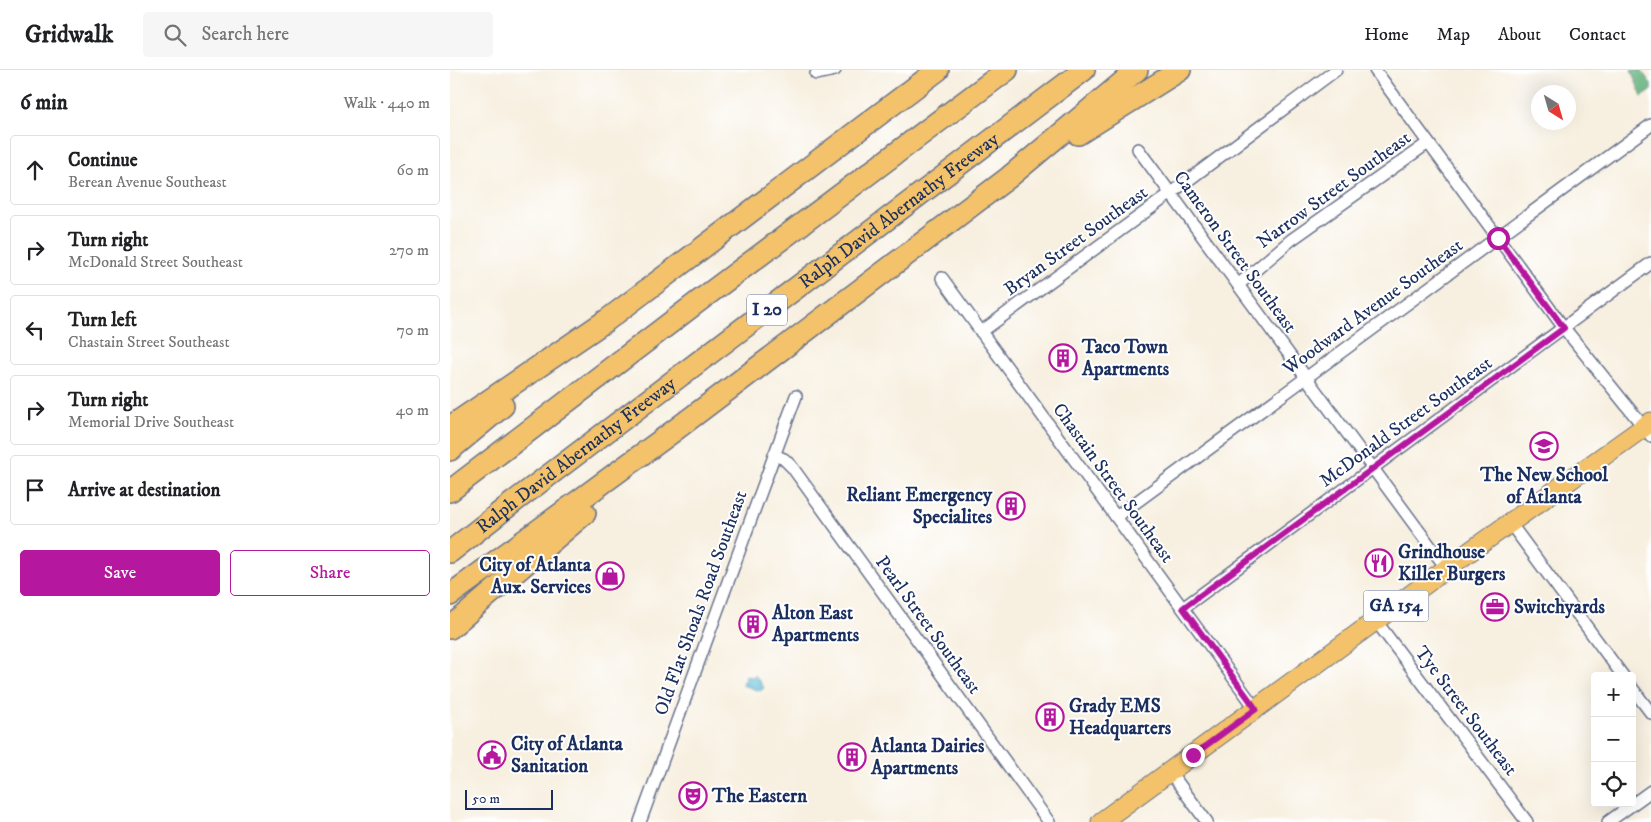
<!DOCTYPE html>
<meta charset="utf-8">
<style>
:root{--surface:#fff;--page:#f6f6f6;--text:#202124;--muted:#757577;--line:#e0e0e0;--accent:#b5179e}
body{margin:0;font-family:"IM FELL DW Pica",serif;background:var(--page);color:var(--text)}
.controls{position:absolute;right:15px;bottom:15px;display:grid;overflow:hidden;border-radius:5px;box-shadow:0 5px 20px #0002}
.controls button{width:45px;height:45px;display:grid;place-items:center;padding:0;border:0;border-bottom:1px solid var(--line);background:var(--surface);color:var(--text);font:25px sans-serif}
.compass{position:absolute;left:1081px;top:15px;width:45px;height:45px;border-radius:50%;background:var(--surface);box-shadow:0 5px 20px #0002;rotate:143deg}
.scale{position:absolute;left:15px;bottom:12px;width:88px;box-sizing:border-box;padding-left:5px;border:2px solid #1b2f5e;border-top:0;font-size:14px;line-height:18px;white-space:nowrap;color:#1b2f5e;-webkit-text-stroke:4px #fff;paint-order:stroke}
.stop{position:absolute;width:15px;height:15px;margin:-11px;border:4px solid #b5179e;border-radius:50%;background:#fff}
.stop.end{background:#b5179e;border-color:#fff;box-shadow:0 1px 5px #0008}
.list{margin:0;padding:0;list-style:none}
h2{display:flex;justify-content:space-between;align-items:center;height:65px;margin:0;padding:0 20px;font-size:21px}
h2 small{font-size:16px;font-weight:400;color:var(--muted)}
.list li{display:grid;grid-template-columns:32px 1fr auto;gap:15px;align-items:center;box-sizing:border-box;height:70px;margin:0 10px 10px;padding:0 10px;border:1px solid var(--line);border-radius:5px}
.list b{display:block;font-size:19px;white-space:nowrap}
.list p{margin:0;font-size:16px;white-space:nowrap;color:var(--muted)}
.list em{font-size:16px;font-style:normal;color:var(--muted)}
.actions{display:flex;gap:10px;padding:15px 20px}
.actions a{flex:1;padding:11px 0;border:1px solid var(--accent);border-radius:5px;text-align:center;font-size:18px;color:var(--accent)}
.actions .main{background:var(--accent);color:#fff}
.icon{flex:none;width:28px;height:28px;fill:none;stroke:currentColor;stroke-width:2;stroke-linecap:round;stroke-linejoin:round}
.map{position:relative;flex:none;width:1201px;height:752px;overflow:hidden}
header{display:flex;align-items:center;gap:30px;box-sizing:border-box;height:70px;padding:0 25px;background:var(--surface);border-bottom:1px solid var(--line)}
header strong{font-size:24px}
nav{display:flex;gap:28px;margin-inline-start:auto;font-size:18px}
.search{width:350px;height:45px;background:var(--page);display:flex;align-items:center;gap:12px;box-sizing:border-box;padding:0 18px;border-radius:5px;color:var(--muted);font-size:19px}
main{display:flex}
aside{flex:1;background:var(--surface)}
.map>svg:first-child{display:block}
.forest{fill:#64b27d;stroke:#40706e}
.water{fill:#53b8d2;stroke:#377498}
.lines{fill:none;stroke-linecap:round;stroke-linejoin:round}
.street-casing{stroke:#68728b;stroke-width:14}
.primary-casing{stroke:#68728b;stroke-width:21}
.highway-casing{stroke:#68728b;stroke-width:24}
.street{stroke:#fff;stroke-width:11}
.primary{stroke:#f3c26a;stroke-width:19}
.highway{stroke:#f3c26a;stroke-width:21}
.route{stroke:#b5179e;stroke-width:6}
.labels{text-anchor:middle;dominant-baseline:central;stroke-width:4;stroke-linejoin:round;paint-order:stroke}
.shield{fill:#fff;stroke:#5f6d8e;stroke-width:1}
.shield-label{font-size:18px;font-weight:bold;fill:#1b2f5e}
.street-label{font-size:19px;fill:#1b2f5e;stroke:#fff}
.poi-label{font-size:19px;font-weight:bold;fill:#1b2f5e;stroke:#fff;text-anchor:start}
</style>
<header>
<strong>Gridwalk</strong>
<div class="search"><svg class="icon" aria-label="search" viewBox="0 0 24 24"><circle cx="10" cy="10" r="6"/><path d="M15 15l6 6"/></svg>Search here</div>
<nav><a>Home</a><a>Map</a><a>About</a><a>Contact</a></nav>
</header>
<main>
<aside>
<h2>6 min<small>Walk · 440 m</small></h2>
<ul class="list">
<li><svg class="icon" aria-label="ahead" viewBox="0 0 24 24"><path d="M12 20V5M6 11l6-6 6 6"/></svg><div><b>Continue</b><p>Berean Avenue Southeast</p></div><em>60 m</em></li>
<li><svg class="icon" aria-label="right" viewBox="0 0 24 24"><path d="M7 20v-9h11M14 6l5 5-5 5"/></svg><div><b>Turn right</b><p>McDonald Street Southeast</p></div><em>270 m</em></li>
<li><svg class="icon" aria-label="left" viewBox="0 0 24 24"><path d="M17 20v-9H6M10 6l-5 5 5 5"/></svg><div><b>Turn left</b><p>Chastain Street Southeast</p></div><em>70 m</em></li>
<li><svg class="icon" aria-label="right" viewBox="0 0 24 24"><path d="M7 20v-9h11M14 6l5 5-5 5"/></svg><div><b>Turn right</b><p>Memorial Drive Southeast</p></div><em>40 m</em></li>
<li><svg class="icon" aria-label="arrive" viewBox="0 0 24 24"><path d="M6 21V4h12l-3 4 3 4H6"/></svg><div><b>Arrive at destination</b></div></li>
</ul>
<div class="actions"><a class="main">Save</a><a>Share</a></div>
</aside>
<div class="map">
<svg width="1201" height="752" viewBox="0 0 1201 752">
<rect width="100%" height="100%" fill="#fff"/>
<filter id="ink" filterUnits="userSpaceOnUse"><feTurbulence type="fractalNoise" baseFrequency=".02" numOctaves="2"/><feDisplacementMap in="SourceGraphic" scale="10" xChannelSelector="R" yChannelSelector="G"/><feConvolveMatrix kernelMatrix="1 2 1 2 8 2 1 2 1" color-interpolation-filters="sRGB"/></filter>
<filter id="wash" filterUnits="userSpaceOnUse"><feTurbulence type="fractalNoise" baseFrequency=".0096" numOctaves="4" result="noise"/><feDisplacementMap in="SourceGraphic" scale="20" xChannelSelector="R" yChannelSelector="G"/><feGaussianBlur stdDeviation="1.12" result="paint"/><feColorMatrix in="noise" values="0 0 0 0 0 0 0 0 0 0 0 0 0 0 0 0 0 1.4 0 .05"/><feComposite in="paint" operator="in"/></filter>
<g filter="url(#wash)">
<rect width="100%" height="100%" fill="#f7efdf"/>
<path class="forest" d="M1181 0H1191L1201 14V21L1192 27Z"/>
<path class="water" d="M296 605 302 607 305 605 314 618 310 621 292 615Z"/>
</g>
<g filter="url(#ink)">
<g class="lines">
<g class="street-casing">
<g id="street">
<path d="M925 0 1114 258 1201 366"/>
<path d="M366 4 385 0"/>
<path d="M688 79 997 499"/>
<path d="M492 208 806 639"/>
<path d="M788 215 841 170 978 73"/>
<path d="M531 262 713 129 886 0"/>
<path d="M324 385 334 389 342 397 599 752"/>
<path d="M666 447 1201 55"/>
<path d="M1060 453 1173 606"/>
<path d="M733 538 1201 193"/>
<path d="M926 551 1077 752"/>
<path d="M1182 618 1201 643"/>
<path d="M720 702 757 752"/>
<path d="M190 752 346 326"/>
<path d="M1158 752 1201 721"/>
</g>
</g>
<g class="primary-casing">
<path id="primary" d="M651 752 1015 485 1201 352"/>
</g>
<g class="highway-casing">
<g id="highway">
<path d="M628 64 730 0"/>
<path d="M0 357 157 250 488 0"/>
<path d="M0 380 53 336"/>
<path d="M0 421 245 234 557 0"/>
<path id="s1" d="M0 482 57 437 634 0"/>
<path d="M0 525 221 363 558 108 687 0"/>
<path d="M0 558 135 443"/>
</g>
</g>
<use href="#street" class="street"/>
<use href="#primary" class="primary"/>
<use href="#highway" class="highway"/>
</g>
</g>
<g class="lines" filter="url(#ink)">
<path class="route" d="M743 685 806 639 733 538 1114 258 1048 168"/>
</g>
<defs>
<g id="building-ring" transform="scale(1.4375)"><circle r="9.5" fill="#fff" stroke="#b5179e" stroke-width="1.5"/><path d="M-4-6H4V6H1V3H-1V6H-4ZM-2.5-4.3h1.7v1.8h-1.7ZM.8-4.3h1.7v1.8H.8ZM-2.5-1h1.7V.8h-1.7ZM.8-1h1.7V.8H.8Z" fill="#b5179e"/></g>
<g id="school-ring" transform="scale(1.4375)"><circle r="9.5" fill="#fff" stroke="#b5179e" stroke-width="1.5"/><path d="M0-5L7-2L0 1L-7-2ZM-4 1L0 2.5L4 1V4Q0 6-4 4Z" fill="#b5179e"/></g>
<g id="restaurant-ring" transform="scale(1.4375)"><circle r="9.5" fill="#fff" stroke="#b5179e" stroke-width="1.5"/><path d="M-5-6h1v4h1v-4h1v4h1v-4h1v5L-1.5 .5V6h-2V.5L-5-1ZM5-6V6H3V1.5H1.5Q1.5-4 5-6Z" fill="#b5179e"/></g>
<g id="shop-ring" transform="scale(1.4375)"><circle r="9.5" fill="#fff" stroke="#b5179e" stroke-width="1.5"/><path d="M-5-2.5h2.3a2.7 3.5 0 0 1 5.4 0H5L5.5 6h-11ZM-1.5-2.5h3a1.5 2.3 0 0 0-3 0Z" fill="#b5179e"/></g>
<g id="office-ring" transform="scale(1.4375)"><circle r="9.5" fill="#fff" stroke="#b5179e" stroke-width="1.5"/><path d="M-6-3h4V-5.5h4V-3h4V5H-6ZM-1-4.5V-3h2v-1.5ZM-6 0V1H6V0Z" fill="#b5179e"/></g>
<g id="civic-ring" transform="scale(1.4375)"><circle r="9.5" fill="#fff" stroke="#b5179e" stroke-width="1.5"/><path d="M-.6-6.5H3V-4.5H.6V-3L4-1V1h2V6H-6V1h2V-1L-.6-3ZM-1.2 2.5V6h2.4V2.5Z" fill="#b5179e"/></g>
<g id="theatre-ring" transform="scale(1.4375)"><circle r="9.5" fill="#fff" stroke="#b5179e" stroke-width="1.5"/><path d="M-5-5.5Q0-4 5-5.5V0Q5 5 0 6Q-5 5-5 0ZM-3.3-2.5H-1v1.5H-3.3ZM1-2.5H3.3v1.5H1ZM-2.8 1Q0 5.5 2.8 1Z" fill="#b5179e"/></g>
</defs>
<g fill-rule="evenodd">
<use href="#building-ring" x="613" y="288"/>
<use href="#school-ring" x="1094" y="376"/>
<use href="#building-ring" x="561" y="436"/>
<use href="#restaurant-ring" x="929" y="493"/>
<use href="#shop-ring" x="160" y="506"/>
<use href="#office-ring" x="1045" y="537"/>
<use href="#building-ring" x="303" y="554"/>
<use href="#building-ring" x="600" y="647"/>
<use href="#civic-ring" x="42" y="685"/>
<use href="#building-ring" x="402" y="687"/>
<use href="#theatre-ring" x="243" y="726"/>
</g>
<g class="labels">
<g class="shield">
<rect x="297" y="224.5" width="40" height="31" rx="4"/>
<rect x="913.5" y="520.5" width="65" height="31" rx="4"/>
</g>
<g class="shield-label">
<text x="317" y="240">I 20</text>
<text x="946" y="536">GA 154</text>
</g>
<g class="street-label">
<text transform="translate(884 120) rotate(-36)">Narrow Street Southeast</text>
<text stroke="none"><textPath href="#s1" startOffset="564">Ralph David Abernathy Freeway</textPath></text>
<text transform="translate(626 171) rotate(-36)">Bryan Street Southeast</text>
<text transform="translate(785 182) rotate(54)">Cameron Street Southeast</text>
<text transform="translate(923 237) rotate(-36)">Woodward Avenue Southeast</text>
<text transform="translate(956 352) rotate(-36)">McDonald Street Southeast</text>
<text stroke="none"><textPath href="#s1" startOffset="159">Ralph David Abernathy Freeway</textPath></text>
<text transform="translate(663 413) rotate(54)">Chastain Street Southeast</text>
<text transform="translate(251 533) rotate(-70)">Old Flat Shoals Road Southeast</text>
<text transform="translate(478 555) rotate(54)">Pearl Street Southeast</text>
<text transform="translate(1016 641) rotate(53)">Tye Street Southeast</text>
</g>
<g class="poi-label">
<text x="632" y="277">Taco Town<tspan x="632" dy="22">Apartments</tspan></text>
<text x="1094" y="405" text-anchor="middle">The New School<tspan x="1094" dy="22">of Atlanta</tspan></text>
<text x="542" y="425" text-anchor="end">Reliant Emergency<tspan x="542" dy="22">Specialites</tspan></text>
<text x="948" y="482">Grindhouse<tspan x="948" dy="22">Killer Burgers</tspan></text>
<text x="141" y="495" text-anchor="end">City of Atlanta<tspan x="141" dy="22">Aux. Services</tspan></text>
<text x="1064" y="537">Switchyards</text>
<text x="322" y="543">Alton East<tspan x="322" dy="22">Apartments</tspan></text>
<text x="619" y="636">Grady EMS<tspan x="619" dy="22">Headquarters</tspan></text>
<text x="61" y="674">City of Atlanta<tspan x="61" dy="22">Sanitation</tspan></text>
<text x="421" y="676">Atlanta Dairies<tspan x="421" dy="22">Apartments</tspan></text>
<text x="262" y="726">The Eastern</text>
</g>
</g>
</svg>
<div class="controls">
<button>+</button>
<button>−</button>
<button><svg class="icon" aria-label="locate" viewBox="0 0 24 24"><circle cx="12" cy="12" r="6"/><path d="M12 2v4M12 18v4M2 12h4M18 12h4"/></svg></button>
</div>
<svg class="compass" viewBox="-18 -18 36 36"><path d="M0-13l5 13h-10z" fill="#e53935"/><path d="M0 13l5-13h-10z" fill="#757577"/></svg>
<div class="scale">50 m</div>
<div class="stop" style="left:1048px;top:168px"></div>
<div class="stop end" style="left:743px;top:685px"></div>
</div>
</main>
